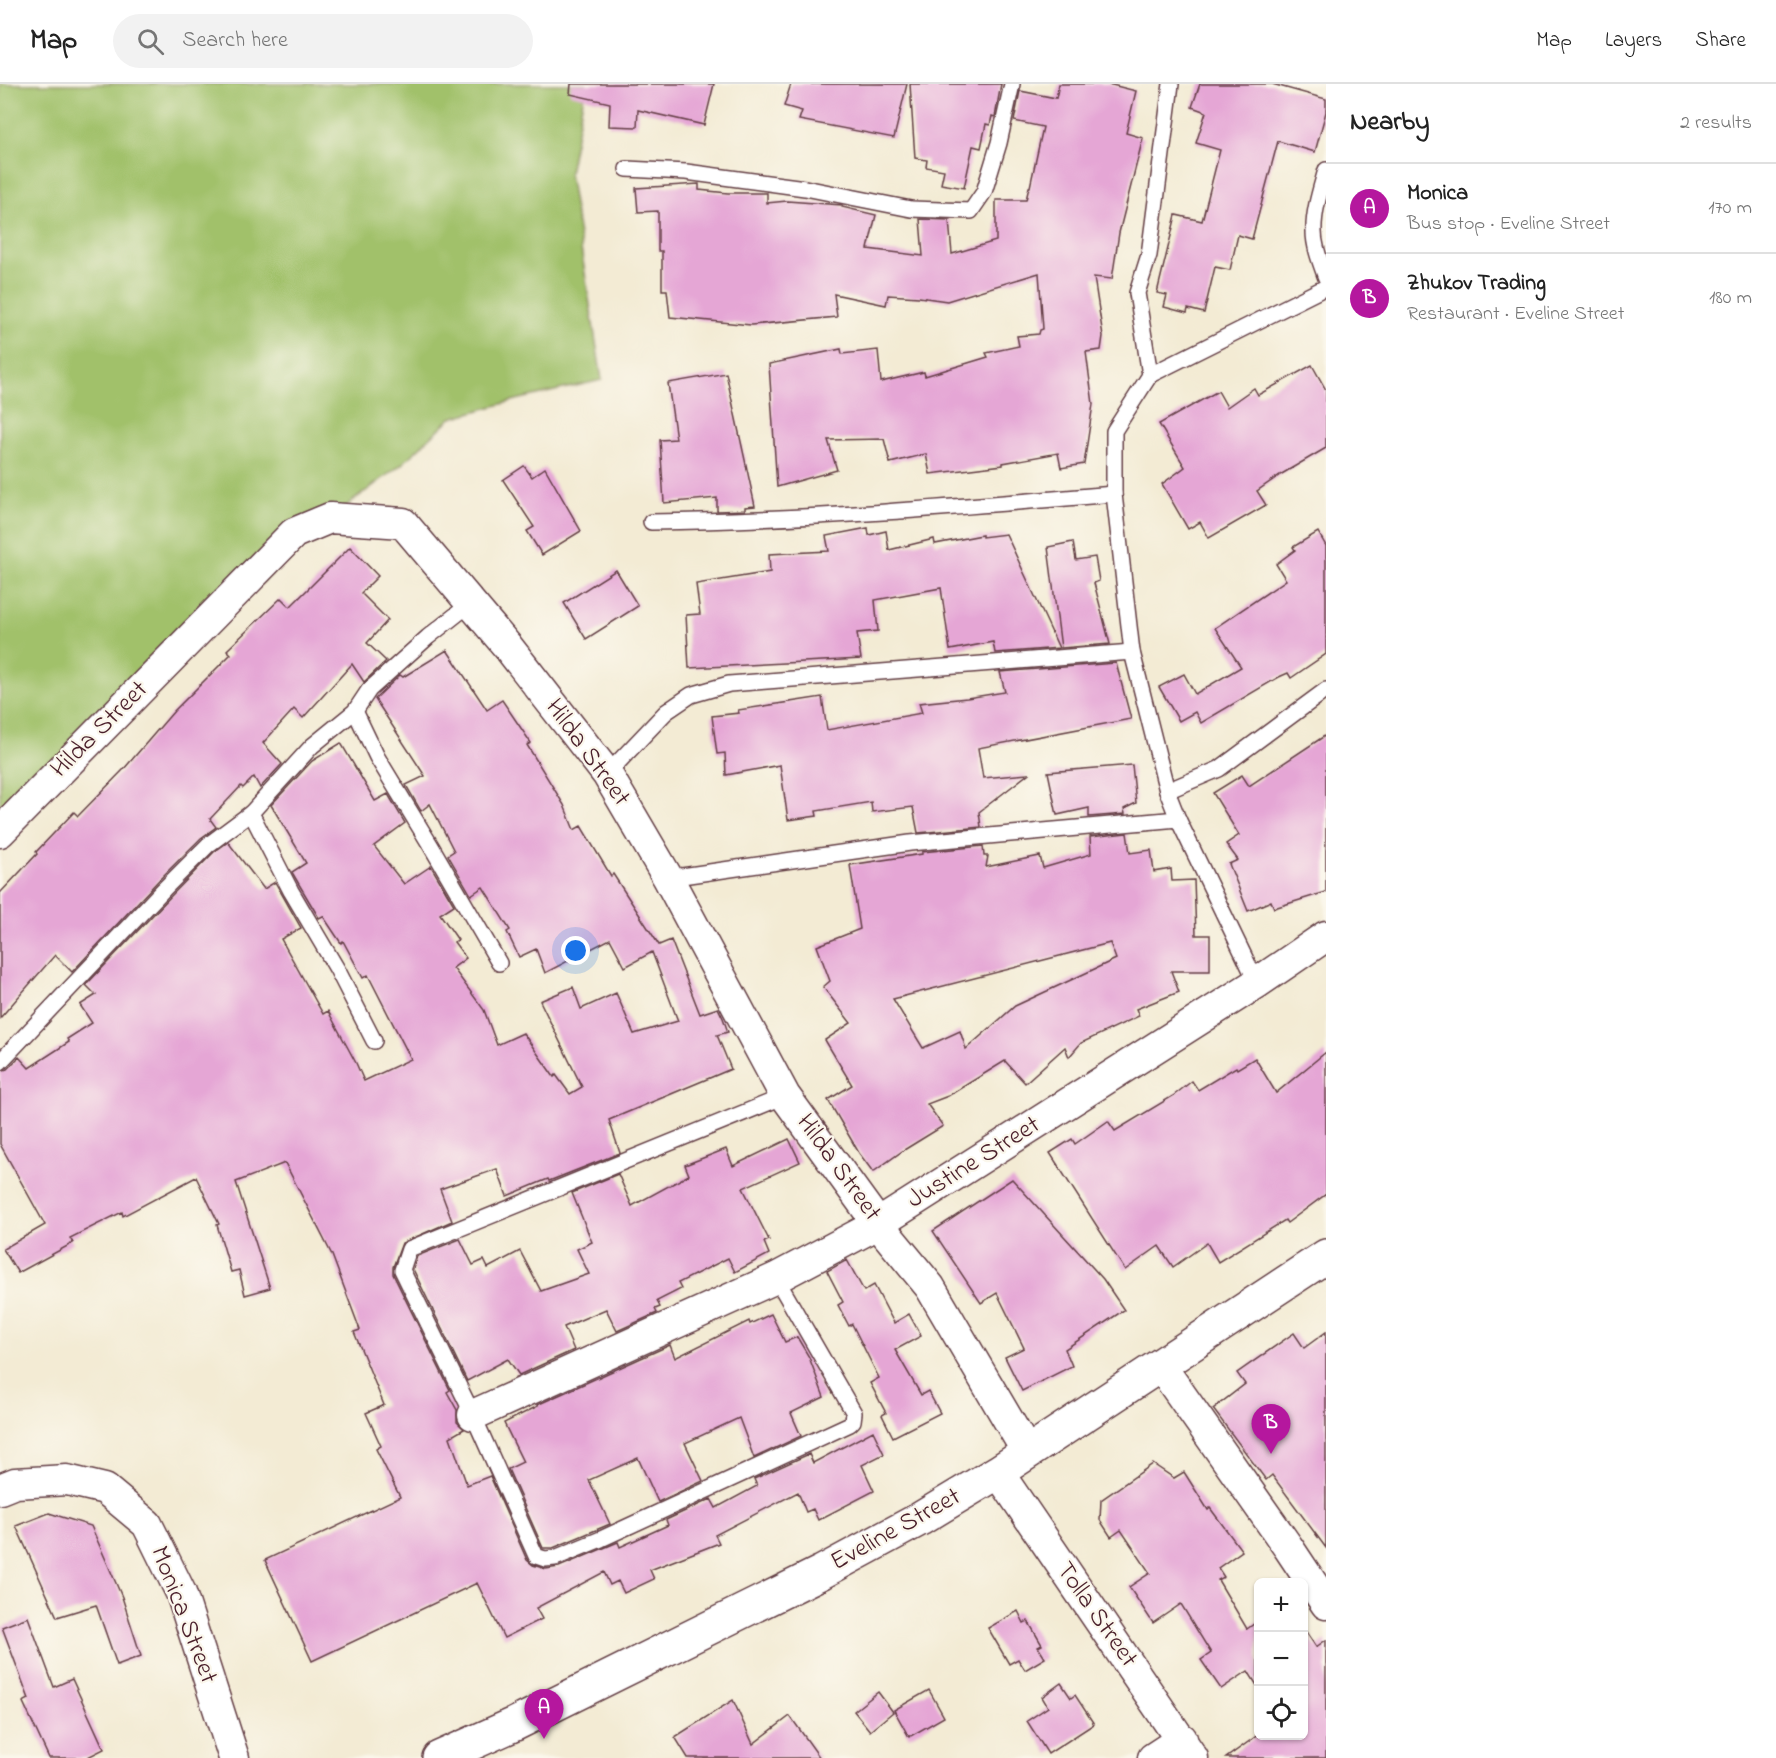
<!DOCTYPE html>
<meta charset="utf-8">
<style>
:root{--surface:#fff;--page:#f2f2f2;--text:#222;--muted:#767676;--line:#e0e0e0;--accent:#b5179e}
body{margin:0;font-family:"Indie Flower",sans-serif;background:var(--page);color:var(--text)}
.controls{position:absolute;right:18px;bottom:18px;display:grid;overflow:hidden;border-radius:9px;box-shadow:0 2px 4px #0004}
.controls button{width:54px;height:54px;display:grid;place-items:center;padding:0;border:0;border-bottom:2px solid var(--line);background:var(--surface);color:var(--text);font:30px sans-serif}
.you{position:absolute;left:576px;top:867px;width:21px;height:21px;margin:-15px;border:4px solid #fff;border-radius:50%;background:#1a73e8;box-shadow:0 0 0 9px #1a73e833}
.badge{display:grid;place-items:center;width:39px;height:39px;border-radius:50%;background:var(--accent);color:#fff;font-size:20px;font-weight:700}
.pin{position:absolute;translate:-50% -50px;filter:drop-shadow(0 2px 3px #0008)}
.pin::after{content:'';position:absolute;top:32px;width:21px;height:18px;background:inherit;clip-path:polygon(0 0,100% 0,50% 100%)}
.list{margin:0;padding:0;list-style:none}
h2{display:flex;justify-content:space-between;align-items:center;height:78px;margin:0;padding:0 24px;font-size:26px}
h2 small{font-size:20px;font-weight:400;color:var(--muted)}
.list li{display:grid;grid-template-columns:39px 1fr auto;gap:18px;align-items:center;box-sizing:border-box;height:90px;padding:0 24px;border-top:2px solid var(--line)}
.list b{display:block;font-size:22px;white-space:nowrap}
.list p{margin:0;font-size:20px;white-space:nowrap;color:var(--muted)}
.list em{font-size:20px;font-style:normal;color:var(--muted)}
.icon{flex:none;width:33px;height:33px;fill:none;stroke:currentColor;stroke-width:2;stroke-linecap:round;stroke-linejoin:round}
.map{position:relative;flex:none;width:1326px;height:1674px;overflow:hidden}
header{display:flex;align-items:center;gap:36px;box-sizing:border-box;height:84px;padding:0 30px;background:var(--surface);border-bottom:2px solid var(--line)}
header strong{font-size:28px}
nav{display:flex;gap:33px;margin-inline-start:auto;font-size:21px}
.search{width:420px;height:54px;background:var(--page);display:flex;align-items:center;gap:15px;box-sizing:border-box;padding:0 21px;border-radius:33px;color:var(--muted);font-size:22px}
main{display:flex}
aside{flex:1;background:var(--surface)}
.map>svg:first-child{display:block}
.green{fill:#a1c16a;stroke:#76704a;stroke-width:1.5}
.building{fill:#e5a6d5;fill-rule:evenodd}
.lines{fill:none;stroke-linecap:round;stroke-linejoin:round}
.service-casing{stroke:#633e44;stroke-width:18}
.minor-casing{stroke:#633e44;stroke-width:33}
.tertiary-casing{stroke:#633e44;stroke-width:36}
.service{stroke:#fff;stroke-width:15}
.minor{stroke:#fff;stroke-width:30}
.tertiary{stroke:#fff;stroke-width:33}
.labels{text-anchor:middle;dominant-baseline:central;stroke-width:4.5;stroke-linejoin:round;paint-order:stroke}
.street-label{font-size:26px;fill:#4a1f2b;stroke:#fbf7ec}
</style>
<header>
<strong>Map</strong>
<div class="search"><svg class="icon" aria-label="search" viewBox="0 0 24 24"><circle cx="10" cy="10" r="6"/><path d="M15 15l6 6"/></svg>Search here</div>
<nav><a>Map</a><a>Layers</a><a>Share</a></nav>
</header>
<main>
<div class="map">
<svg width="1326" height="1674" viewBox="0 0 1326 1674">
<rect width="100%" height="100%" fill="#fbf7ec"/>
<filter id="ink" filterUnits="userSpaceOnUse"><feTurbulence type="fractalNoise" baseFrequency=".0167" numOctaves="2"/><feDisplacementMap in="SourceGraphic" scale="12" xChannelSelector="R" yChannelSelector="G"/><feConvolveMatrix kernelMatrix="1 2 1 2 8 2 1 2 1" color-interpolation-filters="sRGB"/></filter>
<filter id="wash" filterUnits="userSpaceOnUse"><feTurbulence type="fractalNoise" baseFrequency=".008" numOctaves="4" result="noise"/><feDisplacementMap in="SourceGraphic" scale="24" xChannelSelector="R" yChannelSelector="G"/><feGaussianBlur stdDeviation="1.35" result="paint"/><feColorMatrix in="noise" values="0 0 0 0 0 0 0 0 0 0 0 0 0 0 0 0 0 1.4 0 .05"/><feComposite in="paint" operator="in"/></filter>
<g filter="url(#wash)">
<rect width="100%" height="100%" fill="#f3ebd4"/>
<path class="green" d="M0 0H586L569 89 602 296 516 316 451 334 402 380 330 434 0 748Z"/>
<g id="blocks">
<g class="building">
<path d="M571 0H714L704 41 638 26 637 43 609 42 610 19 570 10Z"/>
<path d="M791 0H907L894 54 799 36 802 27 784 22Z"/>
<path d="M910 0H1001L995 33 992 32 990 41 986 40 981 64 973 62 964 104 941 100 944 86 926 83 927 76 915 74Z"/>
<path d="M1059 0H1108L1136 7 1126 49 1143 54 1119 149 1112 195 1094 193 1103 252 1101 266 1086 268 1093 320 1084 380 1061 384 1058 369 1003 379V381L930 390 926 370 890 379 884 355 828 356 837 386 777 403 769 280 841 265 842 270 878 266 881 298 924 288 925 292 988 273 986 269 1019 262 1017 252 1039 250 1040 246 1043 245 1039 189 947 217 919 213 888 211 886 221 834 210 837 233 751 241 670 233 667 206H662V167H658V127L638 128 636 104 699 100V106L728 109H767V119L787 117 842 121V123L876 131 868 165 923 172 920 135 949 136 952 170 996 157V116H1026L1029 103H1030L1043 43 1014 37 1020 7 1056 14Z"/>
<path d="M1200 0H1272L1326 15V28L1315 68 1278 57 1252 155 1238 151 1230 186 1215 183 1204 229 1188 225 1187 229 1164 223 1167 211 1157 209 1176 131 1202 137 1220 66 1196 59 1206 28 1192 23Z"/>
<path d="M1312 281 1326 306V364L1280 391 1257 407 1266 421 1209 454 1200 438 1188 445 1162 400 1185 383 1159 340 1218 307 1227 323 1254 304 1258 311Z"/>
<path d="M726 289 755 422 745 423V426L717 427V414L664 419 660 356 676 355 668 299Z"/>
<path d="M524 382 532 393 545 384 581 447 542 471 527 447 534 443 503 396Z"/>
<path d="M868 444 869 451 886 447 889 466 934 455 935 460 982 451V453L1006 450 1059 564 995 569 993 558 950 566 941 504 875 516 878 547 857 549 861 575 689 584 686 531 700 530 696 500 770 488 769 470 829 467 826 452Z"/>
<path d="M1318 448 1326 462V570L1291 594 1288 589 1279 593 1201 639 1195 628 1179 637 1159 603 1184 590 1195 610 1241 583 1215 544 1286 496 1276 480 1295 466 1293 463Z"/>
<path d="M1073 458 1076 476 1095 473 1099 497 1094 499 1110 560 1061 564 1048 463Z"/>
<path d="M350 463 378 492 361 509 388 536 367 559 386 577 364 598 352 580 303 634 294 625 263 659 282 680 260 704 254 693 243 704 241 702 210 735 216 743 201 754 157 798 72 888 55 871 0 934V809L37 770 36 768 74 728 78 732 123 686 174 627 231 570 227 566 281 514 290 523Z"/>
<path d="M616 486 638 522 586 555 564 519Z"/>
<path d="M447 566 487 626 502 616 531 659 527 661 564 721 574 746 581 742 611 792 613 790 659 861 671 856 700 930 718 924 723 934 728 948 717 951 731 985 609 1036 620 1069 549 1097 548 1095 507 1112 497 1085 440 1105 452 1137 402 1159 393 1183V1190L450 1306 447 1308 457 1326V1338L464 1345 450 1353 467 1401 490 1392 527 1476 533 1481 546 1485 559 1483 618 1458 620 1463 668 1441 666 1436 711 1415 716 1424 757 1402 754 1395 809 1370 813 1379 873 1347 884 1370 862 1381 874 1407 818 1436 813 1425 806 1428 798 1408 715 1451 719 1459 650 1486 654 1495 624 1509 618 1497 610 1501 604 1488 536 1524 542 1535 504 1554 477 1499 312 1577 265 1476 400 1413 376 1365 381 1362 366 1329 384 1321 354 1248 360 1246 332 1171 285 1079 236 1098 270 1204 245 1211 239 1186 231 1188 217 1141 219 1140 196 1093 123 1132 122 1128 70 1154 73 1159 18 1189 3 1165 45 1141 0 1060V987L7 985 19 973 29 984 69 958 67 955 92 939 80 921 96 911 86 901 171 812 214 768 228 758 264 805 275 798 301 844 281 855 323 930 328 927 356 979 364 997 411 975 368 891 363 894 343 857 341 859 323 832 319 834 300 802 292 788 306 779 271 721 312 677 341 659 375 717 388 710 405 739 374 762 404 800 431 782 454 821 440 830 458 856 454 858 466 874 453 884 484 926 497 961 523 949 554 993 556 991 570 1010 582 1003 540 917 573 903 581 925 616 909 634 950 678 937 652 868 625 883 610 855 545 889 536 865 519 873 507 848 510 846 483 803 471 811 448 771 454 767 430 720 421 727 406 701 425 692 375 615 400 591 403 593Z"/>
<path d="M1116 579 1131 635 978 664 983 694 1028 690 979 728 981 743 918 749 913 723 872 728 871 718 816 727 817 732 788 736 780 681 726 691 725 669 717 670 712 632 739 629 738 626 822 613 827 646 922 629 919 619 967 614 1005 608 1000 588Z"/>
<path d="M1326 651V808L1274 824 1271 817 1248 827 1229 780 1238 776 1226 760 1239 751 1213 709 1242 691 1249 702Z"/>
<path d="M1132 681 1136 719 1124 725 1125 730 1089 733V724L1057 731 1048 688Z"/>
<path d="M1127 749 1130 769 1151 766 1154 788 1171 785 1172 797 1194 796 1196 851H1210V887H1171L1179 908 1136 925 1139 932 1081 959 1069 973 1065 963 1025 999 1005 977 948 1012 927 1020 943 1042 904 1066 873 1088 859 1069 828 1016 852 1001 825 956 851 939 823 903 830 897 817 862 860 845 850 781 922 770V768L983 762 984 772H988L986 783 1040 772 1043 784 1091 770 1090 753ZM1110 859 1116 875 1015 922 966 965 960 947 923 964 893 915Z"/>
<path d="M1326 968V1110L1287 1139 1285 1136 1218 1178 1207 1159 1173 1183 1159 1162 1125 1186 1050 1069 1072 1055 1075 1060 1108 1037 1115 1047 1173 1012 1192 997 1198 1006 1236 983 1237 985 1255 974 1276 1009Z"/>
<path d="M789 1055 800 1078 743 1104 769 1156 764 1158 769 1170 735 1188 728 1174 678 1199 681 1205 657 1217 660 1223 655 1225 657 1229 617 1247 606 1225 564 1243 574 1266 519 1291 508 1275 467 1297 413 1185 417 1172 460 1155 473 1181 484 1176 488 1184 520 1167 541 1207 589 1190 577 1165 592 1158 572 1109 618 1090 632 1122 689 1091 685 1081 726 1065 733 1082Z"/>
<path d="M1012 1095 1103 1195 1124 1226 1065 1265 1072 1282 1022 1307 1005 1273 1024 1264 997 1209 981 1219 933 1147Z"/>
<path d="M847 1176 864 1207 874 1201 894 1239 909 1230 921 1252 895 1266 921 1311 928 1307 940 1329 893 1353 882 1331 886 1329 870 1299 879 1294 852 1240 849 1242 838 1221 843 1218 827 1187Z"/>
<path d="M771 1230 785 1258 797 1253 809 1273 824 1313 791 1329 801 1352 754 1374 739 1334 685 1359 703 1397 658 1418 638 1374 589 1396 610 1440 553 1464H543L508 1385 523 1378 504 1339 538 1322 537 1321 670 1261 675 1274 749 1237 750 1240Z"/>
<path d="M1326 1248V1464L1272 1391 1266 1396 1213 1325 1245 1300 1237 1289 1294 1249 1304 1264Z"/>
<path d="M1153 1380 1174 1394 1184 1388 1208 1426 1210 1424 1242 1467 1218 1484 1224 1493 1218 1496 1247 1545 1258 1537V1603L1248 1587 1221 1605 1201 1576 1211 1569 1181 1520 1153 1539 1129 1503 1150 1489 1121 1446 1111 1453 1100 1436 1101 1416Z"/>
<path d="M49 1429 91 1442 122 1513 141 1572 117 1581 96 1521 57 1533 16 1442Z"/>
<path d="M1018 1527 1024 1539 1028 1537 1042 1561 1038 1563 1045 1574 1025 1586 1018 1575 1009 1580 988 1544Z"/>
<path d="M28 1533 54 1603 72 1595 104 1665 86 1674H49L23 1618 29 1615 2 1543Z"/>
<path d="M1304 1545 1316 1563 1326 1556V1674H1226L1258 1651 1304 1652Z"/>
<path d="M1061 1599 1071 1614 1075 1611 1094 1640 1048 1670 1027 1637 1048 1623 1042 1613Z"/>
<path d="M929 1606 944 1633 909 1653 894 1626Z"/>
<path d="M878 1608 893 1628 870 1647 854 1627Z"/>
<path d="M733 1616 753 1660 790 1632 820 1674H688L675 1653Z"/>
</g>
</g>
</g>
<g filter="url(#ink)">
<use href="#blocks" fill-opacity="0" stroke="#633e44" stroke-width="1.5"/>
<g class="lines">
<g class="service-casing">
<g id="service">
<path d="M1171 0 1149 171 1137 209 1150 291 1114 347V410L1132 568 1167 707 1178 735 1257 899"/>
<path d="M627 85 686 88 805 104 911 125 971 127 984 108 999 59 1012 0"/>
<path d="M1326 86C1321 104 1313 128 1314 148 1314 163 1321 180 1326 194"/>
<path d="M1150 291 1326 203"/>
<path d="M651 438C806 436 960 423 1114 410"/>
<path d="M355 627 377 673 431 762 499 879"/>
<path d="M607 690 666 628 691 611 729 600 1132 568"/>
<path d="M1167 707 1219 685 1326 606"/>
<path d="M251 729 291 807 337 885 374 957"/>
<path d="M668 794 910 759 1178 735"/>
<path d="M0 978 164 805 208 761 251 729 312 662 355 627 369 606 428 553 471 519"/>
<path d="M776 1194 854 1329 853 1337 850 1340 601 1455 555 1474 545 1475 536 1472 473 1331 402 1186 409 1165 785 1012"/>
</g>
</g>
<g class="minor-casing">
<g id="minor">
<path d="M0 748 294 449 330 434 403 439 508 563 607 690 668 794 785 1012 878 1140 930 1203 1027 1368"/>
<path d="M1160 1281 1288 1463 1326 1520"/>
<path d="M473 1331 776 1194 878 1140 1257 899 1326 852"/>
<path d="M998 1388 1193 1674"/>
<path d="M0 1405 15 1399 67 1396 105 1405 147 1440 181 1509 234 1674"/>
<path d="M1153 1674 1182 1655"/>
</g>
</g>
<g class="tertiary-casing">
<path id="tertiary" d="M439 1674 515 1640 822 1488 920 1435 998 1388 1326 1172"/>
</g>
<use href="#service" class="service"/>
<use href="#minor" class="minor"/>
<use href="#tertiary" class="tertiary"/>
</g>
</g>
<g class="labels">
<g class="street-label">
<text transform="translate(100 646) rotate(-45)">Hilda Street</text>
<text transform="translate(587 669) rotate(54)">Hilda Street</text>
<text transform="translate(974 1079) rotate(-32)">Justine Street</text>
<text transform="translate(838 1084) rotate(54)">Hilda Street</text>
<text transform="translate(896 1446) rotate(-29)">Eveline Street</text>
<text transform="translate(183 1531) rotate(69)">Monica Street</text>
<text transform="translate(1096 1531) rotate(55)">Tolla Street</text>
</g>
</g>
</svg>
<div class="controls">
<button>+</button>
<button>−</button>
<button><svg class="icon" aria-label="locate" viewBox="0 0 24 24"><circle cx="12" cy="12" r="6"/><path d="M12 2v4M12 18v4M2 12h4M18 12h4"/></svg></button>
</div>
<div class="you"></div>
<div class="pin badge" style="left:544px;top:1655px">A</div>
<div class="pin badge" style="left:1271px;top:1370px">B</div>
</div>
<aside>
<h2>Nearby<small>2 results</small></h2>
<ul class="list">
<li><span class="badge">A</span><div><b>Monica</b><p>Bus stop · Eveline Street</p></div><em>170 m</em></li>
<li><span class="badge">B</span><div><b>Zhukov Trading</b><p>Restaurant · Eveline Street</p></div><em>180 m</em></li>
</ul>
</aside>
</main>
